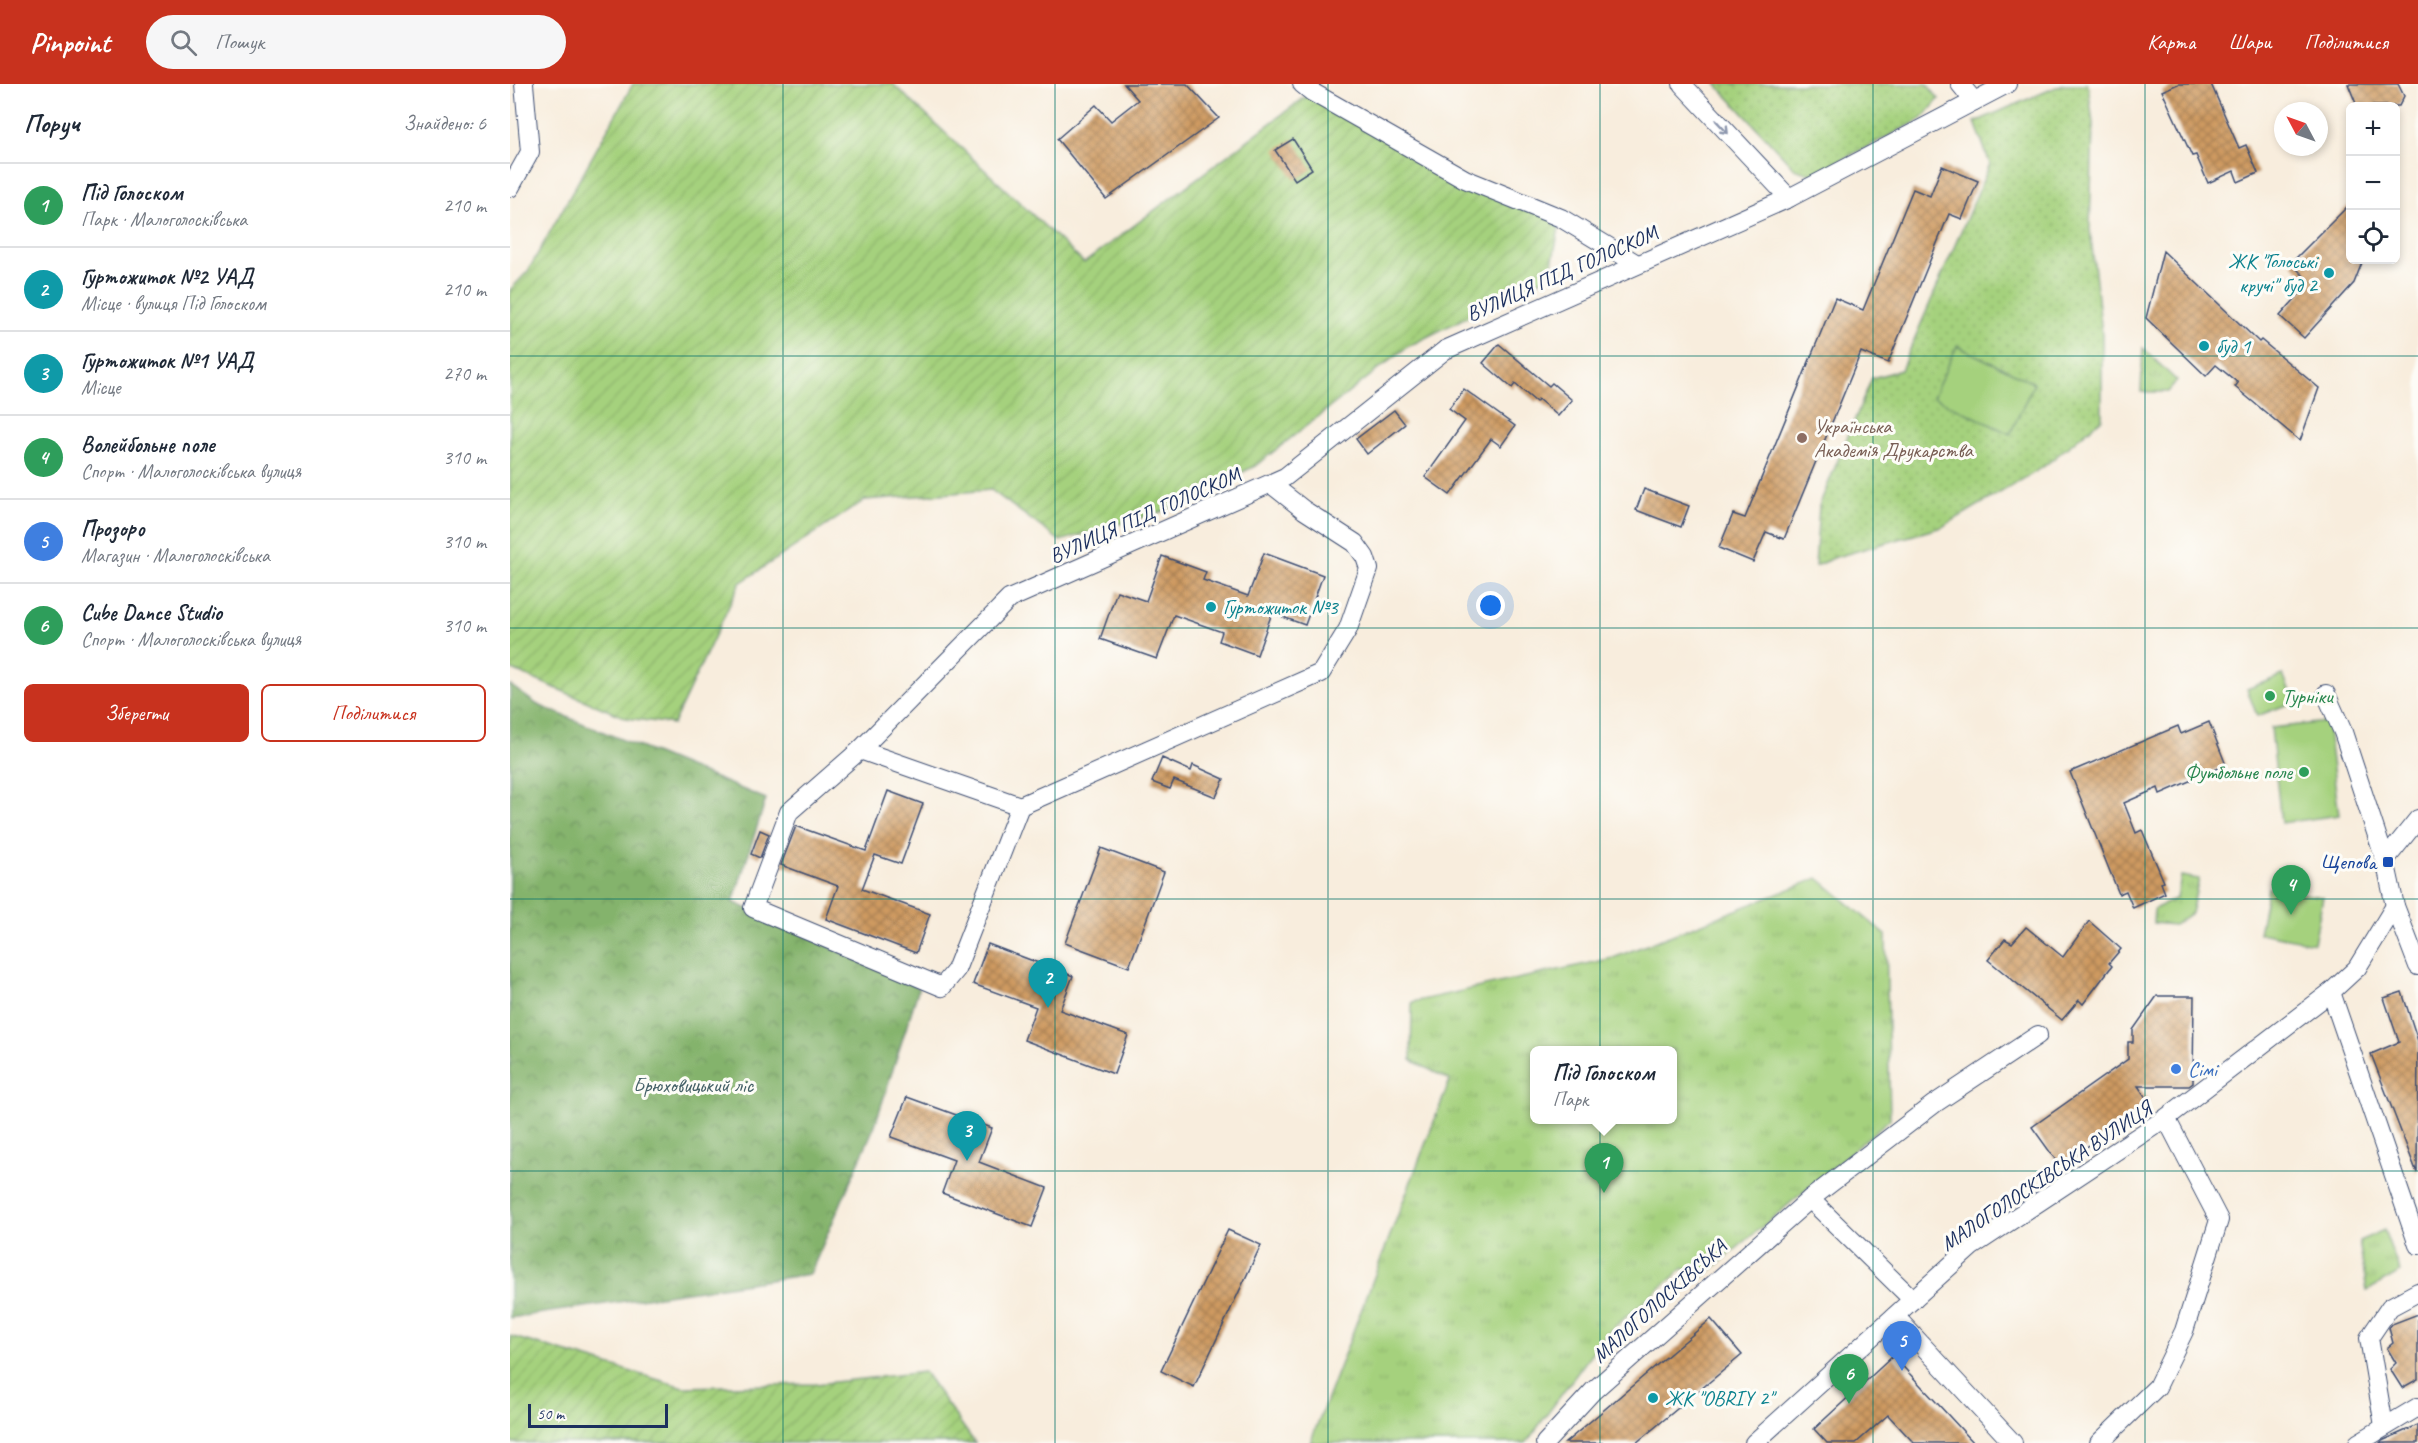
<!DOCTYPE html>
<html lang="uk">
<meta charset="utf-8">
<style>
:root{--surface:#fff;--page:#f6f6f7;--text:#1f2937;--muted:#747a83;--line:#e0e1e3;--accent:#c8321e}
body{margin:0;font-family:Caveat,sans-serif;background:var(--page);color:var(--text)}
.controls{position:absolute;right:18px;top:18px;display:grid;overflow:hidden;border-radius:9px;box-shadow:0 3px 9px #0003}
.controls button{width:54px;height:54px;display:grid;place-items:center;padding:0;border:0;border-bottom:2px solid var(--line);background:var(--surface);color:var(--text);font:30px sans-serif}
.compass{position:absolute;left:1764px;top:18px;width:54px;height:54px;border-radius:50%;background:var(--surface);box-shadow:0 3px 9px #0003;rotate:311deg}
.scale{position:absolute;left:18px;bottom:15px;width:140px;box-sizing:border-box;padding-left:6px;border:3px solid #1b2f5e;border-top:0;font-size:16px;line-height:21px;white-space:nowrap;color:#1b2f5e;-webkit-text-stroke:4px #fdfcf7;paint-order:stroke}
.you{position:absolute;left:981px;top:522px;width:21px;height:21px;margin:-15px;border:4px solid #fff;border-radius:50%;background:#1a73e8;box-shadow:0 0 0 9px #1a73e833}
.badge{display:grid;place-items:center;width:39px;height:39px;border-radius:50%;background:var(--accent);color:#fff;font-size:20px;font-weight:700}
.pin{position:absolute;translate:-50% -50px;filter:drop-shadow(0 2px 3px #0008)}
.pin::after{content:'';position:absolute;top:32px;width:21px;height:18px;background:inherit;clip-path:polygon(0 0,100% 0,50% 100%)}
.popup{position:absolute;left:1020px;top:962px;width:147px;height:78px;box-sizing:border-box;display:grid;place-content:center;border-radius:9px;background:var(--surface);filter:drop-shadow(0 2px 4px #0005);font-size:20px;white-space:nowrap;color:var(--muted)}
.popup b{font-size:22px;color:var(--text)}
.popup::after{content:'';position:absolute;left:50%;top:100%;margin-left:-12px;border:12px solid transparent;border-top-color:var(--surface)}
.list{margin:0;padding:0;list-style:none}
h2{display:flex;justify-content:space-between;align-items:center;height:78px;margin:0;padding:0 24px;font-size:26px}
h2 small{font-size:20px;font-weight:400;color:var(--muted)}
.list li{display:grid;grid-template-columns:39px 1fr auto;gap:18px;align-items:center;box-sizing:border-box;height:84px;padding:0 24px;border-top:2px solid var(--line)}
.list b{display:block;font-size:22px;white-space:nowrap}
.list p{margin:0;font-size:20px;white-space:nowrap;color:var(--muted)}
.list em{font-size:20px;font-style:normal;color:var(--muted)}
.actions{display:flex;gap:12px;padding:18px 24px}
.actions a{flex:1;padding:14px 0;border:2px solid var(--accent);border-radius:9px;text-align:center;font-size:21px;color:var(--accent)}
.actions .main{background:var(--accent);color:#fff}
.icon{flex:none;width:33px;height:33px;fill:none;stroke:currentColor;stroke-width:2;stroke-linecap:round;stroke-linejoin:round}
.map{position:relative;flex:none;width:1908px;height:1359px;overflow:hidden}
header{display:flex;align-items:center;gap:36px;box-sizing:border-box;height:84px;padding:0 30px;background:var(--accent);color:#fff}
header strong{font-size:28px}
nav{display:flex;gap:33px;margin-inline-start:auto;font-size:21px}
.search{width:420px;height:54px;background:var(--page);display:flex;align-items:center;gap:15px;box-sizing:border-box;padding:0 21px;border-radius:33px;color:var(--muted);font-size:22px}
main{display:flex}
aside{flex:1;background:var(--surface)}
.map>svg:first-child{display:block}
.grass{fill:url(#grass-dots);stroke:#60806e;stroke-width:1.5}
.forest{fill:url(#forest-crowns);stroke:#507165;stroke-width:1.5}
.park{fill:url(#park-tufts);stroke:#60806e;stroke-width:1.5;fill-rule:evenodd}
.garden{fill:url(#garden-furrows);stroke:#60806e;stroke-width:1.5}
.pitch{fill:#a5d17d;stroke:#60806e;stroke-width:1.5}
.building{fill:url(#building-cross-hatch)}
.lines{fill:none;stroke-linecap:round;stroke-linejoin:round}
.street-casing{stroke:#3c4c71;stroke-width:20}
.street{stroke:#fff;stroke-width:18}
.oneway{stroke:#8d97ae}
.grid{fill:none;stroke:#0f766e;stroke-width:1.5;stroke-opacity:0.55}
.culture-dot{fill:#0f9aa8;stroke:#fdfcf7;stroke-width:2}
.education-dot{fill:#8d6e63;stroke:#fdfcf7;stroke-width:2}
.leisure-dot{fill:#2e9e5b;stroke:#fdfcf7;stroke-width:2}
.transit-dot{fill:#1a4fb4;stroke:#fdfcf7;stroke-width:2}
.shop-dot{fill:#3f7fe0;stroke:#fdfcf7;stroke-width:2}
.labels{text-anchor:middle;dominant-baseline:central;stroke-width:6;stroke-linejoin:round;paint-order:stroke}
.culture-label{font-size:21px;fill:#0d838f;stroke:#fdfcf7;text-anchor:start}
.street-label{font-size:21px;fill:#1b2f5e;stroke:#fdfcf7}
.education-label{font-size:21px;fill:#785e54;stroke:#fdfcf7;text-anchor:start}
.leisure-label{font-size:21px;fill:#27864d;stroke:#fdfcf7;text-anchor:start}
.transit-label{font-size:21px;fill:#164399;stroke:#fdfcf7;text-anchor:end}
.shop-label{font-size:21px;fill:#366cbe;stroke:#fdfcf7;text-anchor:start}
.park-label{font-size:21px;fill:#446067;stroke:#fdfcf7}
</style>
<header>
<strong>Pinpoint</strong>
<div class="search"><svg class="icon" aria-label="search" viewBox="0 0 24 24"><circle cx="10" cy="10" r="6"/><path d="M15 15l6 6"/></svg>Пошук</div>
<nav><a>Карта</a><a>Шари</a><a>Поділитися</a></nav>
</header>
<main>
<aside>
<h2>Поруч<small>Знайдено: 6</small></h2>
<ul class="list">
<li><span class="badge" style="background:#2e9e5b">1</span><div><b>Під Голоском</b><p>Парк · Малоголосківська</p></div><em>210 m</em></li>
<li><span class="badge" style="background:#0f9aa8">2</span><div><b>Гуртожиток №2 УАД</b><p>Місце · вулиця Під Голоском</p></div><em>210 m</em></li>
<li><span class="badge" style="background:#0f9aa8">3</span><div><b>Гуртожиток №1 УАД</b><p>Місце</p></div><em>270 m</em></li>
<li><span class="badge" style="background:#2e9e5b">4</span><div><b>Волейбольне поле</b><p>Спорт · Малоголосківська вулиця</p></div><em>310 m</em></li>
<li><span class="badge" style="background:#3f7fe0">5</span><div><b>Прозоро</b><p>Магазин · Малоголосківська</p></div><em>310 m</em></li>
<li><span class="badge" style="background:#2e9e5b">6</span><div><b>Cube Dance Studio</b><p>Спорт · Малоголосківська вулиця</p></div><em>310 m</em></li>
</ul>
<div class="actions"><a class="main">Зберегти</a><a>Поділитися</a></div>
</aside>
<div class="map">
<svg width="1908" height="1359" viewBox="0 0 1908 1359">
<defs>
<pattern id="grass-dots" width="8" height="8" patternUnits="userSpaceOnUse" patternTransform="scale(1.5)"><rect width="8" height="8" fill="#a5d17d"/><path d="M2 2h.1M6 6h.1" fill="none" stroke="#8db46e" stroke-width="1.8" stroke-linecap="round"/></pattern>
<pattern id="forest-crowns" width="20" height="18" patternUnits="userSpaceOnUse" patternTransform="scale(1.5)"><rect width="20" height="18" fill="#84b36c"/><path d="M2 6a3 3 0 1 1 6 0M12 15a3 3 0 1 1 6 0" fill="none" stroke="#6b925c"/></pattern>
<pattern id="park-tufts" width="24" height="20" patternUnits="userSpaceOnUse" patternTransform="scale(1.5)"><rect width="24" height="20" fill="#a5d17d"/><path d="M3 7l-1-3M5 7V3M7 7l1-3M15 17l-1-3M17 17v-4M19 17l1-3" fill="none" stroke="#8db46e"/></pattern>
<pattern id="garden-furrows" width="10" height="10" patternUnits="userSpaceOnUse" patternTransform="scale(1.5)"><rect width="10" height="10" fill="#a5d17d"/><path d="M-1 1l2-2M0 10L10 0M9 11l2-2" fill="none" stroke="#8db46e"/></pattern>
<pattern id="building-cross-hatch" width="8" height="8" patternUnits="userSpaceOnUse" patternTransform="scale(1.5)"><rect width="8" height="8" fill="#ce9a60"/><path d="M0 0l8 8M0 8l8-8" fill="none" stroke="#a67e52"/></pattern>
</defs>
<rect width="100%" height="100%" fill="#fdfcf7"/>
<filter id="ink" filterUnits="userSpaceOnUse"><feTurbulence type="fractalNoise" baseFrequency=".0167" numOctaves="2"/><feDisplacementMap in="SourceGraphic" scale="12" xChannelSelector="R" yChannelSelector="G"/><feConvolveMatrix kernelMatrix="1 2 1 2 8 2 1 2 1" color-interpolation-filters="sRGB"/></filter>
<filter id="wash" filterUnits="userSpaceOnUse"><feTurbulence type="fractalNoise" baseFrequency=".008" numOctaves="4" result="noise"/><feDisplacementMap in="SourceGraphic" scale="24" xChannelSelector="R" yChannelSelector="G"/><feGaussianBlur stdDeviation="1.35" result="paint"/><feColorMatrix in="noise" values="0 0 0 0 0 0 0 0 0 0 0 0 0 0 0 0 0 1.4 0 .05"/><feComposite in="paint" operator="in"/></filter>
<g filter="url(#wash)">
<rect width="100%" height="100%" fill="#f8eddd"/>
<g class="grass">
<path d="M1206 0H1417L1429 15 1412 35 1302 91 1285 85Z"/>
<path d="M1553 0H1578L1583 40 1580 145 1592 249V335L1532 384 1432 443 1326 473 1305 482 1309 422 1362 294 1391 286 1480 80 1465 38Z"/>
</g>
<path class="forest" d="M0 601 28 621 256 715 223 818 409 904 365 1041 300 1190 0 1234Z"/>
<g class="park">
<path d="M1633 264 1667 297 1658 308H1631Z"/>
<path d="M1671 792 1689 795 1681 829 1664 841 1643 839 1644 825 1667 814Z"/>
<path d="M1308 794 1376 851 1380 1035 1189 1196 1174 1184 1096 1250 1016 1359H800L940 996 901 976 902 918 1103 874ZM1163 966V1036H1025V966Z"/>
<path d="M1874 1146 1890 1188 1857 1207 1849 1157Z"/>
</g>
<g class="garden">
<path d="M123 0H383L574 179 802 8 948 94 1051 134 1040 191 897 263 745 382 651 428 550 457 481 406 355 416 230 499 163 640 116 634 0 585V206L18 187Z"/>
<path d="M0 1252 173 1303 306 1300 414 1288 465 1359H0Z"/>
</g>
<g class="pitch">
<path d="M1447 262 1524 299 1500 350 1423 313Z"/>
<path d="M1773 591 1784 618 1747 632 1737 605Z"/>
<path d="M1817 638 1829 731 1771 739 1761 644Z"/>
<path d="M1758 804 1813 813 1804 859 1749 849Z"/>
</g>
<g id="blocks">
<g class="building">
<path d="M614 0H677L709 34 596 115 547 55 586 21 601 37 628 16Z"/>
<path d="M1668 0H1701L1729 64 1736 61 1748 89 1728 98 1724 87 1698 99 1686 71 1682 72 1652 7Z"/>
<path d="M1838 0H1888L1894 12 1889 22H1847Z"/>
<path d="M783 55 802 85 785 96 765 66Z"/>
<path d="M1432 82 1468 97 1452 135 1439 130 1378 279 1351 268 1274 455 1256 448 1243 478 1209 464 1223 430 1235 434 1325 214 1353 226 1403 105 1420 112Z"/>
<path d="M1840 120V176H1853L1844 199 1794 254 1770 232 1800 198 1781 179Z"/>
<path d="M1653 167 1749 258 1751 256 1809 304 1790 357 1725 303 1728 299 1706 281 1696 292 1636 234Z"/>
<path d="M989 260 1039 302 1042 299 1062 316 1048 332 1028 315 1026 318 1005 300 1002 304 973 279Z"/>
<path d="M954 305 1005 342 991 362 981 355 940 411 915 393 955 337 939 325Z"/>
<path d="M884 326 895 340 857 370 846 355Z"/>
<path d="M1134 405 1179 422 1171 443 1126 426Z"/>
<path d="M754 469 813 491 795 541 762 529 747 571 709 557 712 548 664 531 647 575 590 555 607 507 636 517 652 472 696 488 693 496 738 512Z"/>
<path d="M1699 638 1716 681 1650 710 1648 704 1614 719 1626 749 1632 746 1654 798 1651 799 1655 809 1623 824 1616 807 1609 810 1560 688 1668 642 1671 650Z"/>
<path d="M652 674 681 687 683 681 714 695 706 713 664 696 660 705 642 698Z"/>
<path d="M378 707 413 720 391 780 365 771 352 805 420 830 406 869 316 835 328 802 271 781 286 742 356 767Z"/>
<path d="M250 746 259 750 250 774 241 770Z"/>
<path d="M591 764 654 788 619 883 555 859Z"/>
<path d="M1579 837 1611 865 1599 879 1602 882 1573 920 1569 916 1552 936 1478 876 1495 855 1502 859 1516 843 1553 873Z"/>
<path d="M478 860 563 892 550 926 618 951 604 990 514 956 526 923 463 900Z"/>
<path d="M1892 908 1908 957 1907 1089 1861 970 1889 958 1874 914Z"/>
<path d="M1647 912H1684L1683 999 1679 1002H1628L1639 1018 1550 1082 1522 1043 1618 975V958H1623V946Z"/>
<path d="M397 1013 482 1044 469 1078 537 1104 522 1143 432 1109 444 1076 381 1053Z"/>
<path d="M718 1146 751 1161 684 1303 651 1287Z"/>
<path d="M1908 1230V1295L1892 1304 1880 1285 1886 1279 1877 1264 1883 1259 1879 1244 1882 1240Z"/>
<path d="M1201 1235 1232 1271 1126 1359H1055Z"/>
<path d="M1383 1272 1427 1319 1464 1359H1404L1378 1331 1346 1359H1317L1304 1345Z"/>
<path d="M1908 1341V1359H1870L1872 1357Z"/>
</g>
</g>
</g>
<g filter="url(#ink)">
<use href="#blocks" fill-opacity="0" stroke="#3c4c71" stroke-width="1.5"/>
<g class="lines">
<g class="street-casing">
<g id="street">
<path d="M792 0 802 8 955 95 1051 134 1127 180"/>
<path d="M1172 0 1279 114"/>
<path d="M1450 0 1464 17"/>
<path d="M0 104 20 68 14 0"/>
<path d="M1816 610 1833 648 1875 776 1885 822 1908 882"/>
<path d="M350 666 510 722 811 589 838 545 859 485 855 473 845 459 794 426 761 400"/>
<path d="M510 722 446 886 432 903 243 824 279 728 350 666 499 515 775 393 935 266 1279 114 1497 0"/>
<path d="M1875 776 1908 735"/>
<path d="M1821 908 1908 1161"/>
<path d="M1300 1115 1424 1020 1528 951"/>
<path d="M1385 1232 1503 1359"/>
<path d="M1874 1342 1859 1254 1880 1223 1908 1208"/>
<path d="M1035 1359 1083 1307 1300 1115 1403 1216"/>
<path d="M1244 1359 1461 1163 1656 1034 1821 908 1847 884 1885 822"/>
<path d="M1589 1359 1647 1303 1674 1247 1709 1136 1656 1034"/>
<path d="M1848 1359 1908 1323"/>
</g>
</g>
<use href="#street" class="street"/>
</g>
<defs><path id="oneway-shaft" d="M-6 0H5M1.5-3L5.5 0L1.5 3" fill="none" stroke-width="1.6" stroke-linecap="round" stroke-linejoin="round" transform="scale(1.5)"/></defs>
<use class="oneway" href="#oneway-shaft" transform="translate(1212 43) rotate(47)"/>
</g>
<path class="grid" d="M273 0V1359M545 0V1359M818 0V1359M1090 0V1359M1363 0V1359M1635 0V1359M0 272H1908M0 544H1908M0 815H1908M0 1087H1908"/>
<g class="culture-dot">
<circle cx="1819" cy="189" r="6"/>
<circle cx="1694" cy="262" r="6"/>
<circle cx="701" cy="523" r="6"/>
<circle cx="1143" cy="1314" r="6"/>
</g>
<circle class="education-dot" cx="1292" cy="354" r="6"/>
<g class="leisure-dot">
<circle cx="1760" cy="612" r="6"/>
<circle cx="1794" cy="688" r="6"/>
</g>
<rect class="transit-dot" x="1872" y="772" width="12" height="12" rx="3"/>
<circle class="shop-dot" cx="1666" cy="985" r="6"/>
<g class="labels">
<g class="culture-label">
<text x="1807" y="177" text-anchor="end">ЖК "Голоські<tspan x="1807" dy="24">кручі" буд 2</tspan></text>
<text x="1706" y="262">буд 1</text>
<text x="713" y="523">Гуртожиток №3</text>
<text x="1155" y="1314">ЖК "OBRIY 2"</text>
</g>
<g class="street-label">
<text transform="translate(1052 189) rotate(-24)">ВУЛИЦЯ ПІД ГОЛОСКОМ</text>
<text transform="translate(635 431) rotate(-24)">ВУЛИЦЯ ПІД ГОЛОСКОМ</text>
<text transform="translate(1536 1092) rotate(-34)">МАЛОГОЛОСКІВСЬКА ВУЛИЦЯ</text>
<text transform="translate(1149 1217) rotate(-42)">МАЛОГОЛОСКІВСЬКА</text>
</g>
<g class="education-label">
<text x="1304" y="342">Українська<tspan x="1304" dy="24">Академія Друкарства</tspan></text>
</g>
<g class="leisure-label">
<text x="1772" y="612">Турніки</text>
<text x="1782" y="688" text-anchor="end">Футбольне поле</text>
</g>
<g class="transit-label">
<text x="1866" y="778">Щепова</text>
</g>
<g class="shop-label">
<text x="1678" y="985">Сімі</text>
</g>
<g class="park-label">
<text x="183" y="1001">Брюховицький ліс</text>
</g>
</g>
</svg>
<div class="controls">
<button>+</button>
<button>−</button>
<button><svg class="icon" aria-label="locate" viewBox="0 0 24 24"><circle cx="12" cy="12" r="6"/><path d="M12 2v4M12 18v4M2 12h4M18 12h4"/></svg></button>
</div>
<svg class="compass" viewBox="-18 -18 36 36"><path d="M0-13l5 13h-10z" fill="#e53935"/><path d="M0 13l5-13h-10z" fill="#747a83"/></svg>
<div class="scale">50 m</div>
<div class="you"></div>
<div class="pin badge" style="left:1094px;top:1109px;background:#2e9e5b">1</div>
<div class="popup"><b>Під Голоском</b>Парк</div>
<div class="pin badge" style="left:538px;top:924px;background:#0f9aa8">2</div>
<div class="pin badge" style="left:457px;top:1077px;background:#0f9aa8">3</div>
<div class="pin badge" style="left:1781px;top:831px;background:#2e9e5b">4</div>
<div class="pin badge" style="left:1392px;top:1287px;background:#3f7fe0">5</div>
<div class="pin badge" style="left:1339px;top:1320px;background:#2e9e5b">6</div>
</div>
</main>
